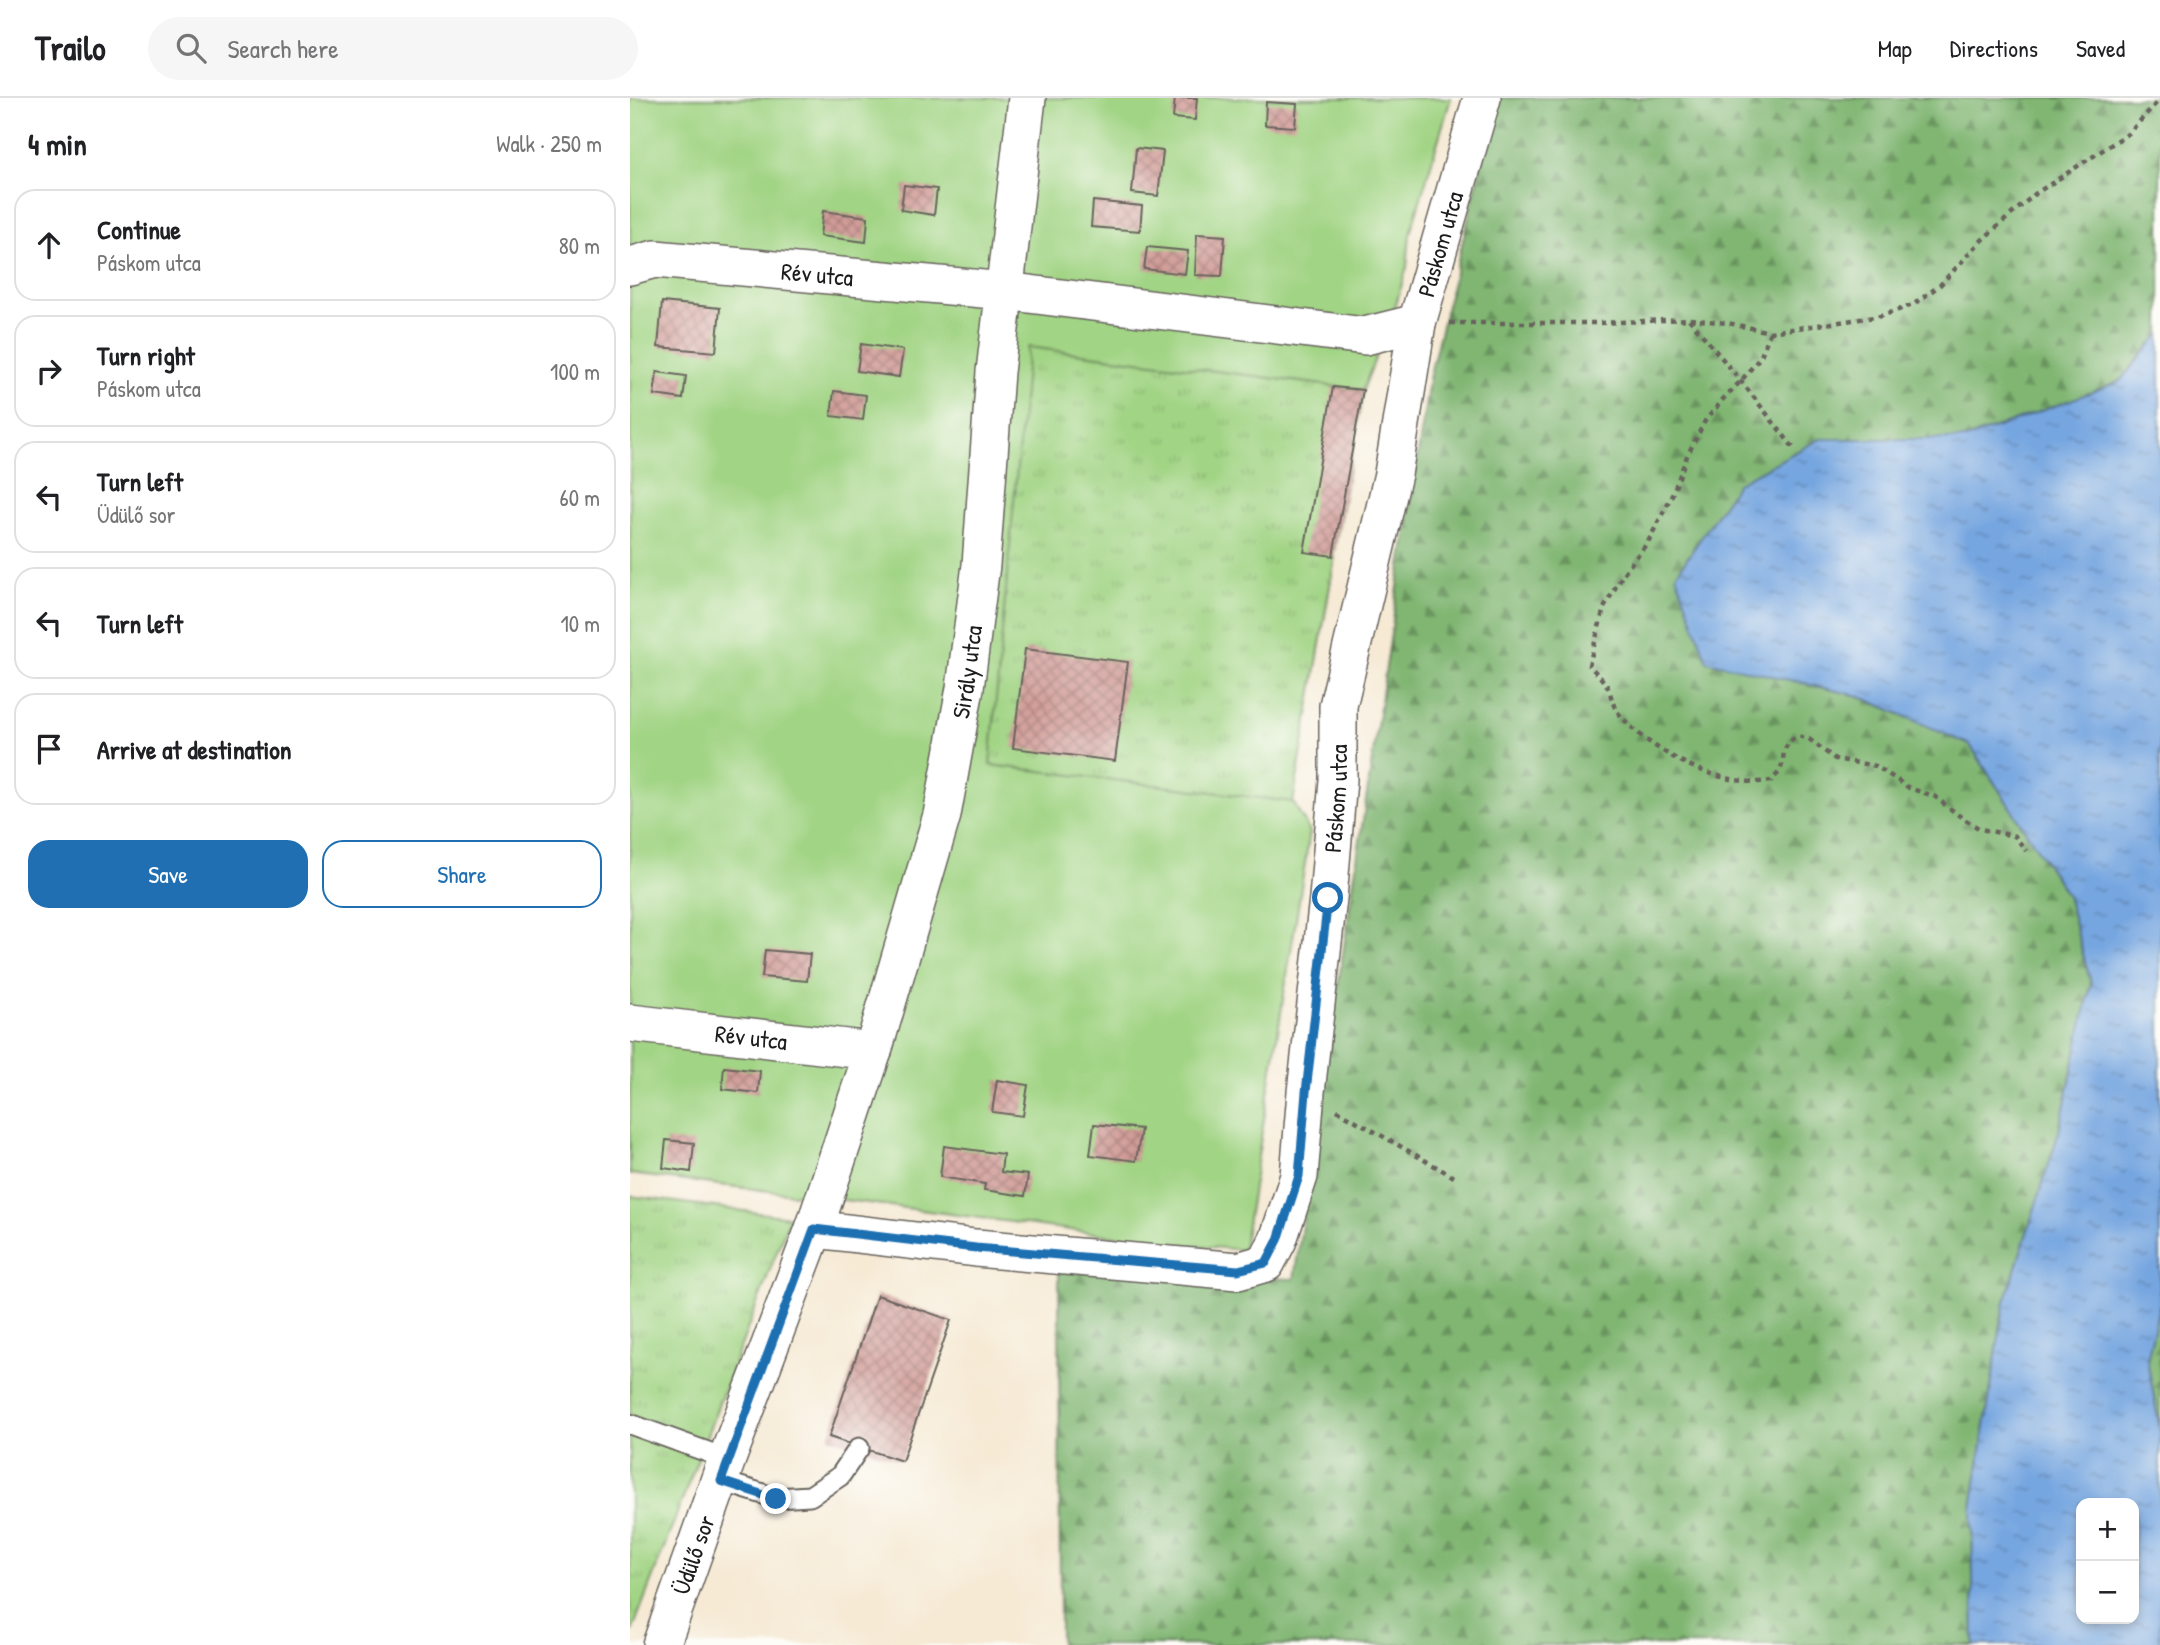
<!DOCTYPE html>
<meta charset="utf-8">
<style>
:root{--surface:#fff;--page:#f6f6f6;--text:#202124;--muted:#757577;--line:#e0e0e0;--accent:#1f6fb2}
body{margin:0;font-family:"Patrick Hand",sans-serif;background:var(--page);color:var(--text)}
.controls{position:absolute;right:21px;bottom:21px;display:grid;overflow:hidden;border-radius:14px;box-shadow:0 4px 10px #0003}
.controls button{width:63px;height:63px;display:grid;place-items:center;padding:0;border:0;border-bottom:2px solid var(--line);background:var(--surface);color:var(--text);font:35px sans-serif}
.stop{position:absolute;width:21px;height:21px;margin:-16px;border:5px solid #1f6fb2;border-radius:50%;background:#fff}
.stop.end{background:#1f6fb2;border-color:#fff;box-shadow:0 2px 7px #0008}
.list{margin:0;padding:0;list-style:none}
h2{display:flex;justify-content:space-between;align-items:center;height:91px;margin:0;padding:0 28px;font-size:30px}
h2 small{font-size:23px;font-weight:400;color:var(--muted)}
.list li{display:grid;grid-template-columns:46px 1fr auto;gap:21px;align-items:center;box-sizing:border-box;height:112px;margin:0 14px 14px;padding:0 14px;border:2px solid var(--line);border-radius:21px}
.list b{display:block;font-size:26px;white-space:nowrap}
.list p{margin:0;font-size:23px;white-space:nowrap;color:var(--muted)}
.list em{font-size:23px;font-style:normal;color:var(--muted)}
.actions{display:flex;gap:14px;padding:21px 28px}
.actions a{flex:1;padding:16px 0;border:2px solid var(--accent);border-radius:21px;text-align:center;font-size:24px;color:var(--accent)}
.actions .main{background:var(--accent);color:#fff}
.icon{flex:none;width:38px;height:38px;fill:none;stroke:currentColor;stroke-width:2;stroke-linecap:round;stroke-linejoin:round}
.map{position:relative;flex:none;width:1530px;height:1547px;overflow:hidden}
header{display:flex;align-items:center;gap:42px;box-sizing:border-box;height:98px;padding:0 35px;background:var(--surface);border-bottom:2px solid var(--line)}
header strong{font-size:33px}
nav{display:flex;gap:38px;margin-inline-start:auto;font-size:24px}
.search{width:490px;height:63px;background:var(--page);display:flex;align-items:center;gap:18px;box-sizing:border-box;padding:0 24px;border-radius:38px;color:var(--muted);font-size:26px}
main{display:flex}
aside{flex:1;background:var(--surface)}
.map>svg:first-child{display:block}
.green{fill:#a1d484;stroke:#5e7850;stroke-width:2}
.forest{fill:url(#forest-firs);stroke:#4e6947;stroke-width:2}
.park{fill:url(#park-tufts);stroke:#5e7850;stroke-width:2}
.water{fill:url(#water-ripples);stroke:#49617e;stroke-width:2;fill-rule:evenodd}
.building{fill:url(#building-cross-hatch)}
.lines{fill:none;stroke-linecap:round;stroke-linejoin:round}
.lane-casing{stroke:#68645d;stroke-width:23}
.street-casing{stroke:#68645d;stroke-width:40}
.path{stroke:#68645d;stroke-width:4.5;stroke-dasharray:5 5;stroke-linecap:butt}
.lane{stroke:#fff;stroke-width:19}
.street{stroke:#fff;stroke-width:37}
.route{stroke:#1f6fb2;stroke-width:9}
.labels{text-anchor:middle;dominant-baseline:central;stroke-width:6;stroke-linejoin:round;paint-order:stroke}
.street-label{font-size:24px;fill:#1c1c1c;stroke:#fdfcf7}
</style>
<header>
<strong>Trailo</strong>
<div class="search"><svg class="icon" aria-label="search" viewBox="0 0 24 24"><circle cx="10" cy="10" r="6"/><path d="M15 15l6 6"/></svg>Search here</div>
<nav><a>Map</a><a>Directions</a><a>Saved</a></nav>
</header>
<main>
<aside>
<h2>4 min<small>Walk · 250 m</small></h2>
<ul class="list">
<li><svg class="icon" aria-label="ahead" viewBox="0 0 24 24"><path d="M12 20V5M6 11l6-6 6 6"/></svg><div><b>Continue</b><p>Páskom utca</p></div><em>80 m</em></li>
<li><svg class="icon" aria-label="right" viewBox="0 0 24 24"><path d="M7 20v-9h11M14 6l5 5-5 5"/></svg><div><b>Turn right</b><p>Páskom utca</p></div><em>100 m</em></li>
<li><svg class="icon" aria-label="left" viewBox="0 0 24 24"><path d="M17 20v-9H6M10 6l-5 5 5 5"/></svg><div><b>Turn left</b><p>Üdülő sor</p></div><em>60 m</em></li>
<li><svg class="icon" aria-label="left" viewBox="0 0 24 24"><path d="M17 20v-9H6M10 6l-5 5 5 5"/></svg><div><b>Turn left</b></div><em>10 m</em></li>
<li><svg class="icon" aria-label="arrive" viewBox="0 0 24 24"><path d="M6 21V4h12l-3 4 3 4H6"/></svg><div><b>Arrive at destination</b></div></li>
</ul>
<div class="actions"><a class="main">Save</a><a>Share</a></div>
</aside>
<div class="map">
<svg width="1530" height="1547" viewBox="0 0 1530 1547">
<defs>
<pattern id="forest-firs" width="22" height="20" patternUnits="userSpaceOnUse" patternTransform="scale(1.75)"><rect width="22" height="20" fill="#80b672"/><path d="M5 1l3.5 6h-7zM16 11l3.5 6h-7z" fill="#68935d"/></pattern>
<pattern id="park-tufts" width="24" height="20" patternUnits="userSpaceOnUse" patternTransform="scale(1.75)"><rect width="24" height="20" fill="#a1d484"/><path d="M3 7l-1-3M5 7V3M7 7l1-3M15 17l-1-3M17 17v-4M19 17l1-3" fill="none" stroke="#8ab571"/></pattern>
<pattern id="water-ripples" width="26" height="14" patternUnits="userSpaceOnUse" patternTransform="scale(1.75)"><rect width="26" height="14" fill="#76a6e0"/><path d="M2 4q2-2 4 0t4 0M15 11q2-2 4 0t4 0" fill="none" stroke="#6086b5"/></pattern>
<pattern id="building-cross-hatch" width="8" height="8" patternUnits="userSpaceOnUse" patternTransform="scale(1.75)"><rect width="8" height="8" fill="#d19c98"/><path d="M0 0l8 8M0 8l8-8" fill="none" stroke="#a97e7b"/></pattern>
</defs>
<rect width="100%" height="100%" fill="#fdfcf7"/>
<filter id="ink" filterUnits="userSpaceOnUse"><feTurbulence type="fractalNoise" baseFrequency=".0143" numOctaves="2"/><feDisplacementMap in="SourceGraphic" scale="14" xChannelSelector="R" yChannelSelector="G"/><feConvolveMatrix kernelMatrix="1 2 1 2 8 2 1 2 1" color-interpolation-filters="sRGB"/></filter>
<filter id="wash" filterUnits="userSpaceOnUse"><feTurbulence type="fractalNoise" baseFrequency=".00686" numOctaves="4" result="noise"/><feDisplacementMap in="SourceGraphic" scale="28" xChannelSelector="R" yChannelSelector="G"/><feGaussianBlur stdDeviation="1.57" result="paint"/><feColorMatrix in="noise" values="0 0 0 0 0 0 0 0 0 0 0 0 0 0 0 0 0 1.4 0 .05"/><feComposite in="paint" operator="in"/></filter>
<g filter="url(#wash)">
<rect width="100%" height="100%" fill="#f6ead5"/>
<path class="green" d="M0 0H821L780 136 777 169 766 206 733 292 703 458 704 464 663 704 680 734 613 1152 538 1145 230 1104 0 1076Z"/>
<g class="forest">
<path d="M868 0H1530V236L1489 284 1336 341H1190L1078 563 1229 598 1340 647 1437 797 1461 886 1429 1034 1374 1207 1342 1410 1344 1547H430L429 1174 664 1181 800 276Z"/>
<path d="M1530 1205V1331L1517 1262Z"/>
</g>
<g class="park">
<path d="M398 249 733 292 703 458 704 464 663 704 360 667Z"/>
<path d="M0 1098 160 1119 0 1539Z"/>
</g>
<path class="water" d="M1530 236V1205L1517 1262 1530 1331V1547H1344L1342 1410 1374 1207 1429 1034 1461 885 1437 797 1340 647 1229 598 1077 563 1046 477 1108 385 1190 341H1336L1489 284ZM1451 1405H1504V1521H1451Z"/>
<g id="blocks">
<g class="building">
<path d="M545 0H567L565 22 543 20Z"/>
<path d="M636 4 667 6 665 29 635 27Z"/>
<path d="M506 50 533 53 528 98 502 95Z"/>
<path d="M274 87 307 91 304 117 271 112Z"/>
<path d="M463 103 512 108 510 133 461 129Z"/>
<path d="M193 113 238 119 236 144 190 138Z"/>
<path d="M567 136 595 138 592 178 565 177Z"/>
<path d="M517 149 558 153 555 176 514 171Z"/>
<path d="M32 204 90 210 86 254 28 249Z"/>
<path d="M231 246 273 252 269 279 227 273Z"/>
<path d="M27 274 56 278 53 301 24 297Z"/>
<path d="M703 289 733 292 703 458 674 454Z"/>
<path d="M204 293 236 297 233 322 201 318Z"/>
<path d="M395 551 498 564 485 663 383 650Z"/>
<path d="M135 852 180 856 177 883 132 879Z"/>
<path d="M94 969 130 973 128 995 92 991Z"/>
<path d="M367 982 398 987 393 1018 362 1014Z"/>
<path d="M464 1026 511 1031 506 1063 460 1057Z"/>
<path d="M36 1042 64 1045 61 1074 33 1070Z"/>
<path d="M314 1048 373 1056 371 1074 398 1077 395 1098 354 1092 355 1086 310 1079Z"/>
<path d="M247 1197 321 1222 272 1363 199 1339Z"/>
</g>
</g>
</g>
<g filter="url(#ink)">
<use href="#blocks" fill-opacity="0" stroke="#68645d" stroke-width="2"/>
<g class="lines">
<g class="lane-casing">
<g id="lane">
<path d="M0 1326 97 1361"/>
<path d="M91 1383 146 1400 180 1398 210 1378 229 1350"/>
</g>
</g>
<g class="street-casing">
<g id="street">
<path id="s1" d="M0 168 25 161 375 193 735 238 787 225"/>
<path id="s2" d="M0 925 243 953"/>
<path id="s3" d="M184 1131 346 1150 608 1173 636 1165 648 1142 669 1078 676 994 698 800 708 682V608L763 376 787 225 852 0"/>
<path id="s4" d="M31 1547 97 1361 184 1131 243 953 312 717 335 590 351 467 365 274 397 0"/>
</g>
</g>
<g class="path">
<path d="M1059 221 1111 283 1166 353"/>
<path d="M820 225H969L1059 221 1098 225 1140 234 1251 218 1283 207 1310 187 1353 141 1405 96 1499 35 1530 1"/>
<path d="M1140 234 1131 258 1111 283 1094 300 1075 323 1057 358 1043 395 1018 444 993 476 974 510 959 567C965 574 972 580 977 588 981 595 982 606 987 613 1018 654 1090 690 1141 683 1143 680 1147 677 1149 674 1157 660 1148 649 1168 638L1179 641 1205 661 1246 668 1279 690 1304 698 1331 719 1350 731 1385 738 1396 753"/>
<path d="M707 1012 824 1079"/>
</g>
<use href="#lane" class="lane"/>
<use href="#street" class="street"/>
</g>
</g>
<g class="lines" filter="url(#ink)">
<path class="route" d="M146 1401 91 1383 184 1131 346 1150 608 1172 636 1165 648 1142 669 1078 676 994 698 800"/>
</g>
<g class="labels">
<g class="street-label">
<text stroke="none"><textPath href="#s3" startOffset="1494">Páskom utca</textPath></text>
<text stroke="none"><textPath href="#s1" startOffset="189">Rév utca</textPath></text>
<text stroke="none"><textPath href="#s4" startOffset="1022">Sirály utca</textPath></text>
<text stroke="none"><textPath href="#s3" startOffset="928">Páskom utca</textPath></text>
<text stroke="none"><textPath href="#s2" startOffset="122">Rév utca</textPath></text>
<text stroke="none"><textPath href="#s4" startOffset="96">Üdülő sor</textPath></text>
</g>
</g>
</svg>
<div class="controls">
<button>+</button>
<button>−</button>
</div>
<div class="stop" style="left:698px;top:800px"></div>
<div class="stop end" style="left:146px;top:1401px"></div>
</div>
</main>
